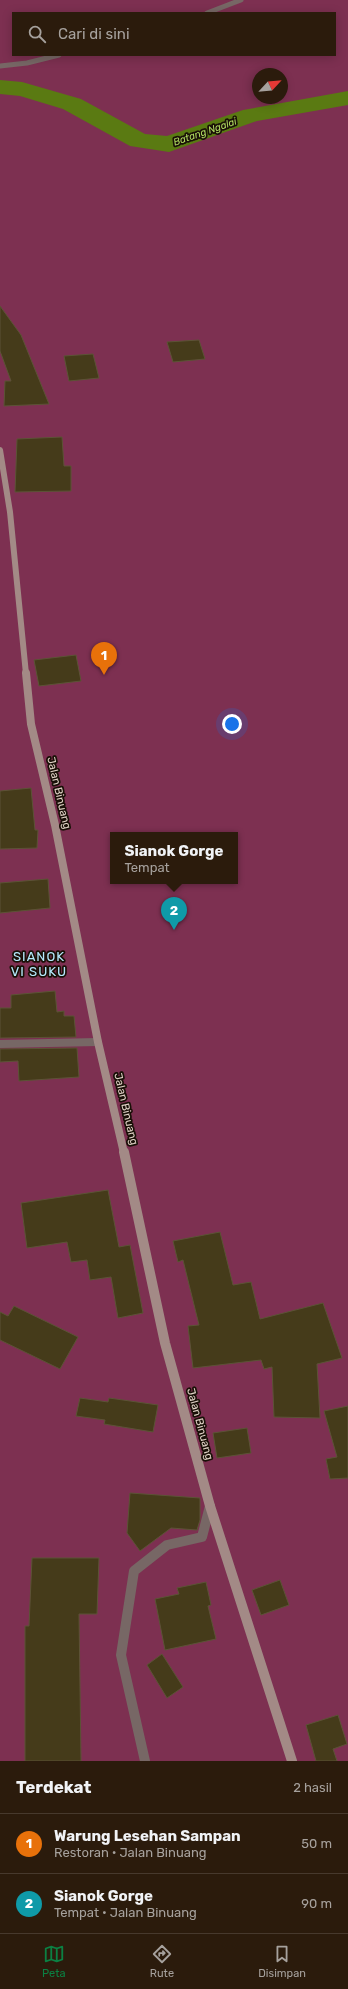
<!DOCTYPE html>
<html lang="id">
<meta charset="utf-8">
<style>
:root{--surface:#2b1b0c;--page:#37281a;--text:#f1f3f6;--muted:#a6a19d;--line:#47392d;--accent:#0b8043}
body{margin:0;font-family:Rubik,sans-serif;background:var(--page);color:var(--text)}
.compass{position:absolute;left:252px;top:68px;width:36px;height:36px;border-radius:50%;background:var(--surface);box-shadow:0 2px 10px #0003;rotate:64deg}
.you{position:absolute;left:232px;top:724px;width:14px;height:14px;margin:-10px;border:3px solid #fff;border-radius:50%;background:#1a73e8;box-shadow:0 0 0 6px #1a73e833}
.badge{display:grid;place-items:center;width:26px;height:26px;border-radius:50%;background:var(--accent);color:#fff;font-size:13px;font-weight:700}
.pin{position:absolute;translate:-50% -33px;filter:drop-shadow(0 1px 2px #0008)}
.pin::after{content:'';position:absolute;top:21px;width:14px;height:12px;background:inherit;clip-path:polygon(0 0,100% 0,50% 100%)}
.popup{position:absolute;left:110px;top:832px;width:128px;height:52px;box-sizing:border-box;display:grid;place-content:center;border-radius:0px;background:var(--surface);filter:drop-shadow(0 1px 3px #0005);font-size:13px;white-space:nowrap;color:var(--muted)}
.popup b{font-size:15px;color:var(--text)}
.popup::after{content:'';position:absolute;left:50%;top:100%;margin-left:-8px;border:8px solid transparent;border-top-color:var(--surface)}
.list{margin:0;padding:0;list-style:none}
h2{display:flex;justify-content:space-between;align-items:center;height:52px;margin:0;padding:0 16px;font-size:17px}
h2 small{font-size:13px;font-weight:400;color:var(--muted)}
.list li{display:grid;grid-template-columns:26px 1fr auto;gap:12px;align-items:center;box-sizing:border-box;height:60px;padding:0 16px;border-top:1px solid var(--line)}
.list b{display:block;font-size:15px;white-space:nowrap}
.list p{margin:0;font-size:13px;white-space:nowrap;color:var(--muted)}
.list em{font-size:13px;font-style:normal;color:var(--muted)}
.icon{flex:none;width:22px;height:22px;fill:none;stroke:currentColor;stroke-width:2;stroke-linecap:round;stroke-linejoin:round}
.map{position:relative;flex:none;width:348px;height:1761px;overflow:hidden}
.search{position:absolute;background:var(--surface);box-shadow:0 2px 10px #0003;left:12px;right:12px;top:12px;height:44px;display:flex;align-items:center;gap:10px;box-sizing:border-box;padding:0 14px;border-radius:0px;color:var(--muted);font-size:15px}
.sheet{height:172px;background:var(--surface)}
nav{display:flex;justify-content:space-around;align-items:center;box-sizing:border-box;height:56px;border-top:1px solid var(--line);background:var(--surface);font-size:11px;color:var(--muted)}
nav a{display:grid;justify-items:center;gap:2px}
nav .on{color:var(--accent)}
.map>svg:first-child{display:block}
.green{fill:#7d3051;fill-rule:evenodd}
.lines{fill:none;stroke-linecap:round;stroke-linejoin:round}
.river{fill:#5a7a12;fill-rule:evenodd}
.building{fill:#453b1a;stroke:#5c5336}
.minor-far1{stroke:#776765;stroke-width:5}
.minor{stroke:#776765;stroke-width:8}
.tertiary{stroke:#776765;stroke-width:10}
.secondary-far2{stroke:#a38a86;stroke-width:6}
.secondary-far1{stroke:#a38a86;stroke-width:8}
.secondary{stroke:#a38a86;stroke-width:10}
.labels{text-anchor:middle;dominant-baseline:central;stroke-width:3.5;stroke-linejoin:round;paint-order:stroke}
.far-water-label{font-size:10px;font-style:italic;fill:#b1dd62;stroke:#191007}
.street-label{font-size:11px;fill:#e0d2c6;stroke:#191007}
.quarter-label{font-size:13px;letter-spacing:1px;fill:#b5e9fd;stroke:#191007}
</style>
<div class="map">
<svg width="348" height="1761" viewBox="0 0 348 1761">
<rect width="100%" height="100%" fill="#392410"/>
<path class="green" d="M0 0H348V1761H0ZM13 13H335V55H13ZM258 74H282V98H258ZM113 835H235V881H113Z"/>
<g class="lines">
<path class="river" d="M0 80 22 82 81 99 145 134 167 136 243 110 348 91V105L257 121 169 152 130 146 63 109 20 96 0 94Z"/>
</g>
<g class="building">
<path d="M0 306 21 335 49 404 4 406 5 381H11L0 351Z"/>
<path d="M199 340 205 359 173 362 167 342Z"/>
<path d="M93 354 99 378 69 381 64 356Z"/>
<path d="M62 437 64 466H71V491L15 492 17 439Z"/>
<path d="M76 655 81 681 39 686 34 660Z"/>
<path d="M31 788 35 830H38L37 848 0 849V791Z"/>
<path d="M48 879 50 908 0 913V883Z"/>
<path d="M55 991 57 1012 64 1011V1016H74L76 1037 0 1038V1008H11V995Z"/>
<path d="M77 1048 79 1077 19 1081 18 1061 0 1062V1049Z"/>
<path d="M108 1190 119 1247 130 1245 143 1313 118 1318 111 1277 90 1280 87 1260 71 1262 67 1242 27 1248 21 1203Z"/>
<path d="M220 1232 233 1285 251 1282 260 1319 323 1303 342 1358 317 1364 320 1418 274 1417 272 1367 264 1369 261 1360 193 1368 188 1326 199 1325 183 1260 178 1262 173 1241Z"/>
<path d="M14 1306 78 1337 60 1369 0 1340V1312L8 1316Z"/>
<path d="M80 1398 108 1402 109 1398 158 1405 153 1432 104 1424 105 1420 76 1416Z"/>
<path d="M348 1406V1478L330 1479 326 1459 337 1457 324 1411Z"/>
<path d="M247 1428 251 1453 217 1458 213 1433Z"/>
<path d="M130 1493 200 1498V1520L197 1530 171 1528 140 1551 127 1533Z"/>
<path d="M32 1558H99L97 1614H79L81 1761H25V1626H29Z"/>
<path d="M280 1580 289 1605 261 1615 252 1590Z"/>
<path d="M206 1582 211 1605 208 1606 216 1639 165 1650 155 1599 179 1594 177 1588Z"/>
<path d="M162 1654 183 1687 167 1698 147 1665Z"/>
<path d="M338 1715 347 1744 333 1749 337 1761H316L306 1725Z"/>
</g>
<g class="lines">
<g class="minor-far1">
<path d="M207 13 241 0"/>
<path d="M0 66 27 63 59 55"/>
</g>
<path class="minor" d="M0 1044 98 1042"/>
<path class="tertiary" d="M145 1761 121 1655 134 1571 167 1545 202 1537 210 1506"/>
<path class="secondary-far2" d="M0 450 10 512 26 674"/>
<path class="secondary-far1" d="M26 673 31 724 55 825 98 1042 124 1153"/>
<path class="secondary" d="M124 1152 165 1343 210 1506 292 1761"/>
</g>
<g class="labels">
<g class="far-water-label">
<text transform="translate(205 132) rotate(-19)">Batang Ngalai</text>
</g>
<g class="street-label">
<text transform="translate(59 793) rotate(77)">Jalan Binuang</text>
<text transform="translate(126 1109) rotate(77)">Jalan Binuang</text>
<text transform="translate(200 1424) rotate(75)">Jalan Binuang</text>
</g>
<g class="quarter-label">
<text x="39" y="956">SIANOK<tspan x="39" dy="15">VI SUKU</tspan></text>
</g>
</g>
</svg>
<svg class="compass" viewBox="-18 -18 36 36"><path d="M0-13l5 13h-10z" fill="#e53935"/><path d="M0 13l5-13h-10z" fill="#a6a19d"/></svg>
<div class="you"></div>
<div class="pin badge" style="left:104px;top:675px;background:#e8710a">1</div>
<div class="pin badge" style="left:174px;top:930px;background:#0f9aa8">2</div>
<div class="popup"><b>Sianok Gorge</b>Tempat</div>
<div class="search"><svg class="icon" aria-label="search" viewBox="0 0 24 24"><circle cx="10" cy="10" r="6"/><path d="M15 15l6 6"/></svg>Cari di sini</div>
</div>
<section class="sheet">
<h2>Terdekat<small>2 hasil</small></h2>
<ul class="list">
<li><span class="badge" style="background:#e8710a">1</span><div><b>Warung Lesehan Sampan</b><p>Restoran · Jalan Binuang</p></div><em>50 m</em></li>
<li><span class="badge" style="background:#0f9aa8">2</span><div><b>Sianok Gorge</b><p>Tempat · Jalan Binuang</p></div><em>90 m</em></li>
</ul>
</section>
<nav>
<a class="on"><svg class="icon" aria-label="map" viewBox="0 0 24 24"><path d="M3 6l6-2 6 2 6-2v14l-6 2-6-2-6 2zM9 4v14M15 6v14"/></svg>Peta</a>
<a><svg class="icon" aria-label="directions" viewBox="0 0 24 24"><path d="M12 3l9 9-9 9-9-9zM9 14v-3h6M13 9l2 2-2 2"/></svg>Rute</a>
<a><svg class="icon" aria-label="saved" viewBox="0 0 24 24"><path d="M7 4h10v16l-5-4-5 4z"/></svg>Disimpan</a>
</nav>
